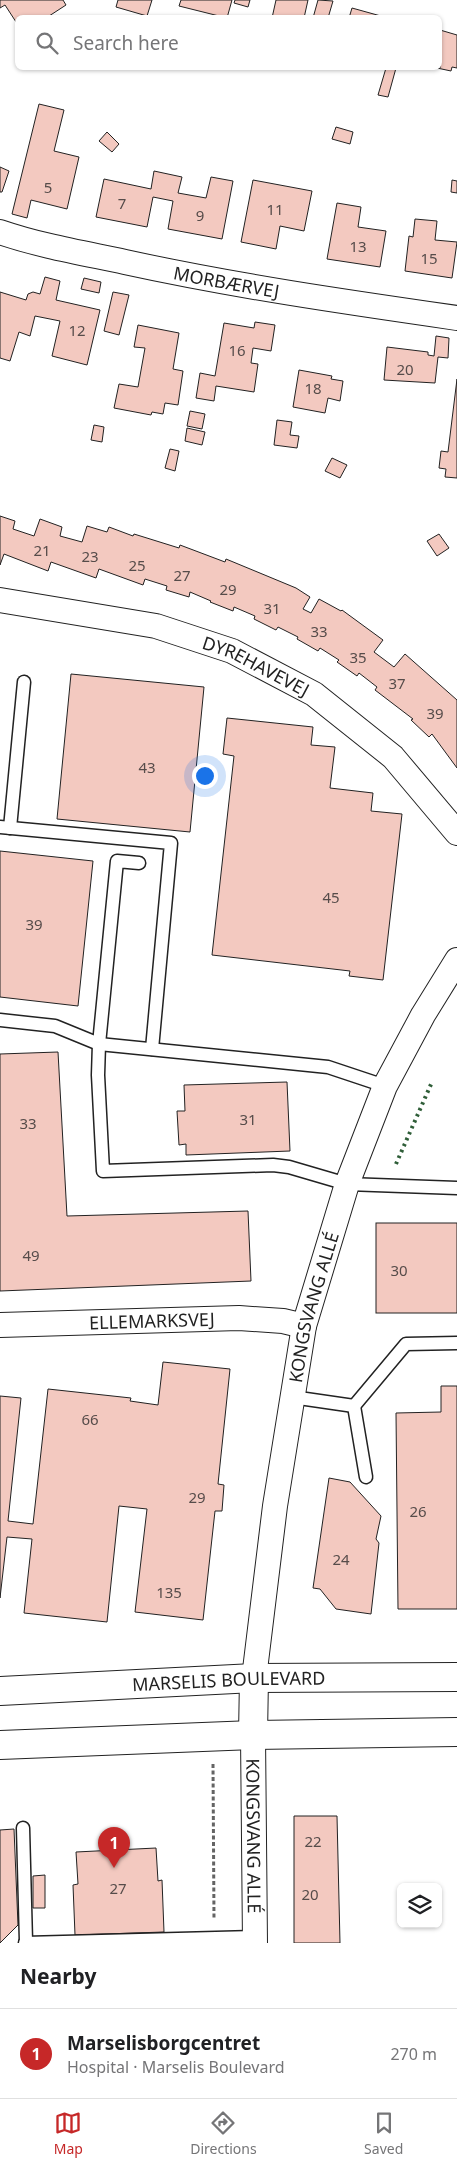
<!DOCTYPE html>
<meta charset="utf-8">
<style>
:root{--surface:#fff;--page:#f2f2f2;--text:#202124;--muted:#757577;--line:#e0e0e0;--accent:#c62828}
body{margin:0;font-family:"Noto Sans",sans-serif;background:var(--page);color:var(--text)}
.controls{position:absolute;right:15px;bottom:15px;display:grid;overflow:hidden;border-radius:8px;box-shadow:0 1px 4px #0004}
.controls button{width:45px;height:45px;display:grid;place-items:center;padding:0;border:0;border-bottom:1px solid var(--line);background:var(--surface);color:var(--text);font:25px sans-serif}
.you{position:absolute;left:204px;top:775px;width:18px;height:18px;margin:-12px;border:4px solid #fff;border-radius:50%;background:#1a73e8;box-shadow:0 0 0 8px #1a73e833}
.badge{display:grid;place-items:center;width:32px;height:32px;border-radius:50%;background:var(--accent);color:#fff;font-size:16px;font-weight:700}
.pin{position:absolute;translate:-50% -41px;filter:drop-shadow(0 1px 2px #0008)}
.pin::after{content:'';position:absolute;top:26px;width:18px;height:15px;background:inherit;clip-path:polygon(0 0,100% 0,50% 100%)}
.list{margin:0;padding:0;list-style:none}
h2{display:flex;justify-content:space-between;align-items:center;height:65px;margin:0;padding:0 20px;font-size:21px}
h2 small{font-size:16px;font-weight:400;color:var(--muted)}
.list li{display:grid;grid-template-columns:32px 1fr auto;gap:15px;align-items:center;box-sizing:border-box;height:90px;padding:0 20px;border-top:1px solid var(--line)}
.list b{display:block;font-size:19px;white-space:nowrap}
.list p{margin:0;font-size:16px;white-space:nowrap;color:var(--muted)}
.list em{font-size:16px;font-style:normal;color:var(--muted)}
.icon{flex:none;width:28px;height:28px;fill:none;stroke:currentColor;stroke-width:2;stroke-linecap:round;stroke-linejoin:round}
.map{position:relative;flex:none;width:457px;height:1943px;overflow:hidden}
.search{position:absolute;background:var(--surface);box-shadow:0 1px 4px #0004;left:15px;right:15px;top:15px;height:55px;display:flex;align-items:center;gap:12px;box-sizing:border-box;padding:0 18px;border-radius:8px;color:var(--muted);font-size:19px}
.sheet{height:155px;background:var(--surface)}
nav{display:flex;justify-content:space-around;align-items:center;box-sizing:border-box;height:70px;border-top:1px solid var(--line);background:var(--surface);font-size:14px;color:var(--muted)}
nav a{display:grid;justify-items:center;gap:2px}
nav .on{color:var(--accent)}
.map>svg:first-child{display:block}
.building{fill:#f3c9c0;stroke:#222}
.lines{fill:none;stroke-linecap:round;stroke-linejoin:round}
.lane-casing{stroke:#222;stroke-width:15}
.street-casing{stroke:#222;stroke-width:26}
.secondary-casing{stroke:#222;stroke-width:30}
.path{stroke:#646464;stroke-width:3;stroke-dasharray:4 2.5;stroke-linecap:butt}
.lane{stroke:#fff;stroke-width:12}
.street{stroke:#fff;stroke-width:24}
.secondary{stroke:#fff;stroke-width:28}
.hedge{stroke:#2f5e38;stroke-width:4;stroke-dasharray:2.5 4;stroke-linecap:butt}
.labels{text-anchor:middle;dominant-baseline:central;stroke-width:4;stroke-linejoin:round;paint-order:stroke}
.number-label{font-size:15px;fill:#564c4a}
.street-label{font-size:18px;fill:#222;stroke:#fff}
</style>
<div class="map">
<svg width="457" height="1943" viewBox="0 0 457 1943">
<rect width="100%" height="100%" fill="#fff"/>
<g class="building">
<path d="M0 0H63L66 5 46 18H18V25L5 5 0 8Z"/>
<path d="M118 0H152L147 16 116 7Z"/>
<path d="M181 0H232L227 18 179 6Z"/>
<path d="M235 0H250L248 7 234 3Z"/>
<path d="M276 0H308L304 18H272Z"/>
<path d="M318 0 333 1 328 18H313Z"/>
<path d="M352 8 388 18H349Z"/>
<path d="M440 30 457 35V68L452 67 451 71 437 68H440Z"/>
<path d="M386 68H396L388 97 378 95Z"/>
<path d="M39 104 64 110 54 151 79 157 67 209 31 200 27 218 12 214Z"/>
<path d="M336 127 353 132 350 144 332 139Z"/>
<path d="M107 132 119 144 112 152 99 141Z"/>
<path d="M0 167 9 171 2 192H0Z"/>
<path d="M154 171 182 177 178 193 206 198 211 177 233 181 222 239 168 229 173 201 153 197 147 227 96 217 104 179 151 189Z"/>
<path d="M253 180 312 191 304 231 280 226 276 249 241 242Z"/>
<path d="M452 180 457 181V193L451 192Z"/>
<path d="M337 203 361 207 358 227 386 231 380 267 327 259Z"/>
<path d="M415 219 437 221 435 240 457 242 452 278 405 271 409 236 413 237Z"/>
<path d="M45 277 60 281 56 300 100 310 87 365 52 356 60 321 35 316 30 336 19 332 10 361 0 358V292L26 300 28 294 33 292 40 294Z"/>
<path d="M84 278 101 282 99 293 81 289Z"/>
<path d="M113 292 129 295 119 335 104 331Z"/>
<path d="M255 322 275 325 271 351 253 348 251 363 258 364 254 392 216 386 214 401 196 398 200 373 215 376 224 323 254 328Z"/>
<path d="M138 325 179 333 173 369 183 371 178 405 165 403 163 414 152 412 151 415 114 408 119 384 138 387 145 348 134 347Z"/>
<path d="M436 336 449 338 448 358 438 357 435 383 384 380 387 347 428 352V355L434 356Z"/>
<path d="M299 370 332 376 331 379 343 381 340 401 328 398 325 413 293 407Z"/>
<path d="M457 379V478L445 477 446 469 439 468 441 451 448 452Z"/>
<path d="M190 411 205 414 202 429 187 426Z"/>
<path d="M277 420 292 422 290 435 299 436 297 448 274 445Z"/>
<path d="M94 425 104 427 102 442 91 440Z"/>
<path d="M187 428 205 432 202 445 185 441Z"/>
<path d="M170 449 179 451 175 471 165 468Z"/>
<path d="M332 458 347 465 340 478 325 471Z"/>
<path d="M0 516 15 521 13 529 34 536 40 519 62 527 60 536 82 542 87 526 107 532 109 527 133 536 134 534 179 548 180 545 225 562 226 559 296 588 310 597 303 609 311 613 319 599 341 611 342 610 383 640 374 652 394 667 405 654 457 700V768L432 734 429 737 411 720 413 719 375 690 377 687 359 673 357 676 337 662 339 660 320 648 318 651 297 639 298 637 278 627 276 630 254 619 255 616 234 607 233 611 210 602 211 601 190 592 189 597 166 590 167 586 145 579 143 585 99 569 96 578 51 562 48 571 4 554 0 565Z"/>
<path d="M439 534 449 548 437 556 427 541Z"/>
<path d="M71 674 204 687 190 832 57 819Z"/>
<path d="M227 718 313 727 311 745 335 747 330 788 373 793 371 811 402 814 383 980 349 976 350 971 212 955 234 756 223 754Z"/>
<path d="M0 851 93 861 78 1006 0 997Z"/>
<path d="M58 1052 67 1216 248 1211 251 1281 0 1291V1054Z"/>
<path d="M287 1082 290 1151 186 1155V1144L179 1145 177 1111H185L184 1085Z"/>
<rect x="376" y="1223" width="81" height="90"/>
<path d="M163 1362 230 1369 218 1484 224 1485 222 1511H215L203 1620 135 1612 147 1509 119 1506 107 1622 24 1613 32 1539 7 1537 0 1598V1396L21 1398 8 1521 33 1524 48 1389 131 1398 130 1401 158 1405Z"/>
<path d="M441 1386H457V1609H398L396 1413 441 1412Z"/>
<path d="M329 1478 350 1482 381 1516 376 1539 379 1543 371 1614 336 1609 320 1589 313 1588Z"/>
<path d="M294 1816H337L340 1943H294Z"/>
<path d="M14 1829 18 1925 0 1943V1830Z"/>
<path d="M156 1848 158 1881 162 1880 164 1932 75 1935 73 1885 78 1884 76 1852Z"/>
<path d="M45 1875V1908H33V1876Z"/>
</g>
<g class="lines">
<g class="lane-casing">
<g id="lane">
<path d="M0 827 171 843 152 1049"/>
<path d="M10 828 24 682"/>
<path d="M139 863 117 861 99 1044 98 1075 103 1171 273 1165 289 1167 347 1184 457 1188"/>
<path d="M0 1020 55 1026 99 1044 328 1067 385 1086"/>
<path d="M292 1397 354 1406 406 1344 457 1343"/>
<path d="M354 1406 366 1477"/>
<path d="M23 1828 26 1942"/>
<path d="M25 1943 254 1937"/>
</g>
</g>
<g class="street-casing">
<g id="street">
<path id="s1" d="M0 232C41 246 83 253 125 262 235 286 346 302 457 318"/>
<path id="s2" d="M0 600 156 626 232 651 314 694 393 757 457 833"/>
<path id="s3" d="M0 1325 239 1318 283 1321 304 1326"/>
<path id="s4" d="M254 1678 275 1506 304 1326 347 1184 385 1086 423 1015 457 960"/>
<path id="s5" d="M253 1735 255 1943"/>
</g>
</g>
<g class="secondary-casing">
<g id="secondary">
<path id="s6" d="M0 1691 254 1678 457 1677"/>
<path d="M253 1735 254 1678"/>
<path d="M0 1745 253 1735 457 1732"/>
</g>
</g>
<path class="path" d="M213 1764 214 1920"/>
<use href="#lane" class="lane"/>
<use href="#street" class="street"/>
<use href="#secondary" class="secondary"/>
<path class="hedge" d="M396 1164 432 1082"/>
</g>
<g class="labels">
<g class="number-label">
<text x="48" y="187">5</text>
<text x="122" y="203">7</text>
<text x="275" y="209">11</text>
<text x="200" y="215">9</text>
<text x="358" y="246">13</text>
<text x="429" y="258">15</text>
<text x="77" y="330">12</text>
<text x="237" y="350">16</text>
<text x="405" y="369">20</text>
<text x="313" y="388">18</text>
<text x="42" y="550">21</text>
<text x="90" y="556">23</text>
<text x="137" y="565">25</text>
<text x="182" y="575">27</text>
<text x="228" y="589">29</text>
<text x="272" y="608">31</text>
<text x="319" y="631">33</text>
<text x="358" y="657">35</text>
<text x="397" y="683">37</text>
<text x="435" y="713">39</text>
<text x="147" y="767">43</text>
<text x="331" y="897">45</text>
<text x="34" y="924">39</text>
<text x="248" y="1119">31</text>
<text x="28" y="1123">33</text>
<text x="31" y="1255">49</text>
<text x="399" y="1270">30</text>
<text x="90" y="1419">66</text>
<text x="197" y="1497">29</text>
<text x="418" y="1511">26</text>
<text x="341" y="1559">24</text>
<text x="169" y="1592">135</text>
<text x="313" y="1841">22</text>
<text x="118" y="1888">27</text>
<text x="310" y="1894">20</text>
</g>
<g class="street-label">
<text stroke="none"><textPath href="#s1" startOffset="232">MORBÆRVEJ</textPath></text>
<text stroke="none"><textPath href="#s2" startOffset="266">DYREHAVEVEJ</textPath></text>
<text stroke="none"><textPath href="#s4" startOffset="376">KONGSVANG ALLÉ</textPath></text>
<text stroke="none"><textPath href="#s3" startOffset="152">ELLEMARKSVEJ</textPath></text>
<text stroke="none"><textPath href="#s6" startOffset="229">MARSELIS BOULEVARD</textPath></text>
<text stroke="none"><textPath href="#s5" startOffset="101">KONGSVANG ALLÉ</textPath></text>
</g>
</g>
</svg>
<div class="controls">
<button><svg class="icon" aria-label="layers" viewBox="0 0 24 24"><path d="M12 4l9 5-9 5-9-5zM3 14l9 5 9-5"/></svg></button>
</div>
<div class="you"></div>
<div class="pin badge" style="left:114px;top:1868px">1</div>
<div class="search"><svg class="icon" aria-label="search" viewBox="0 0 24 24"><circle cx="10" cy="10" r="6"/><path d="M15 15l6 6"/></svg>Search here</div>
</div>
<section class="sheet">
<h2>Nearby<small></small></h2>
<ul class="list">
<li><span class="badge">1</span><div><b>Marselisborgcentret</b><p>Hospital · Marselis Boulevard</p></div><em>270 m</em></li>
</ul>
</section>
<nav>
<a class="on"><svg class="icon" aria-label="map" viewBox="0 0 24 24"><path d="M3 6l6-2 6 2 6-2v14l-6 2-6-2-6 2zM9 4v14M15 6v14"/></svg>Map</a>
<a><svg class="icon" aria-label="directions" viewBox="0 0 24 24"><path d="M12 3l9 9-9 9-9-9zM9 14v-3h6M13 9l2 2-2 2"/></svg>Directions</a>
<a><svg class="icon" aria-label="saved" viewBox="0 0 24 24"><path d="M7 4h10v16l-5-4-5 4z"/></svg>Saved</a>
</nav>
